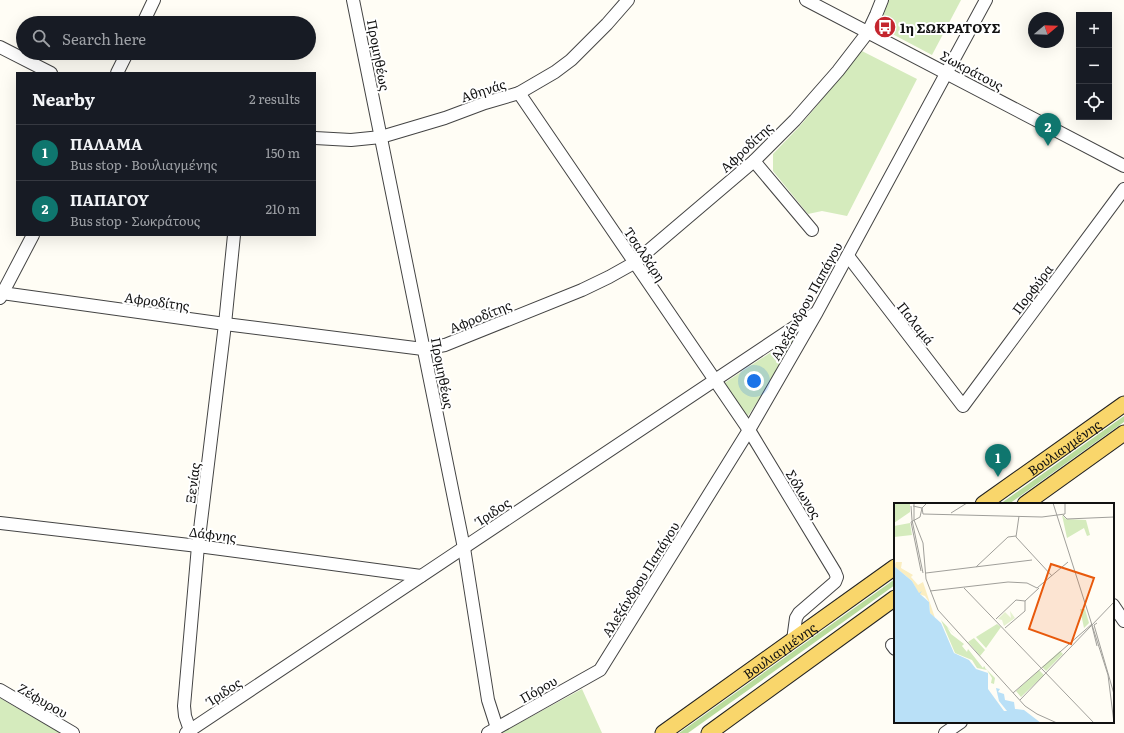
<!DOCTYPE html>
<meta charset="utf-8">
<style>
:root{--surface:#171b24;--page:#242831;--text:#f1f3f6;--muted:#9ea1a6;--line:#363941;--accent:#0f766e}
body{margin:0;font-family:Literata,serif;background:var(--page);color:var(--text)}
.controls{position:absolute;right:12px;top:12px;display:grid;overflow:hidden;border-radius:0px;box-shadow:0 4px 16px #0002}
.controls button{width:36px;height:36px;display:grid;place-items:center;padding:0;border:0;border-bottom:1px solid var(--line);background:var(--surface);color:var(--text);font:20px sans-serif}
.compass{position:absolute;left:1028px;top:12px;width:36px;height:36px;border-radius:50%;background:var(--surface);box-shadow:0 4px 16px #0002;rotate:71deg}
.you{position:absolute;left:754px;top:381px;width:14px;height:14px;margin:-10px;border:3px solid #fff;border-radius:50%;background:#1a73e8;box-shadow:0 0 0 6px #1a73e833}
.badge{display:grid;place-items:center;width:26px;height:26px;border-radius:50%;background:var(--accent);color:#fff;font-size:13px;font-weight:700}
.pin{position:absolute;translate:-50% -33px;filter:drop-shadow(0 1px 2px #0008)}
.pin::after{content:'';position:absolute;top:21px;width:14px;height:12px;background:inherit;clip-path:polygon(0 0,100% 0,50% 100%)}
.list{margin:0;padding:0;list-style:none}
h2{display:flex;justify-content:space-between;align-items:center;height:52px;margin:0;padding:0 16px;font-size:17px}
h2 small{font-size:13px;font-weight:400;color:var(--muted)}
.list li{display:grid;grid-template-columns:26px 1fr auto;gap:12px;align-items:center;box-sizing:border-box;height:56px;padding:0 16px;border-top:1px solid var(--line)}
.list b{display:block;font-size:15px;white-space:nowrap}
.list p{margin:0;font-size:13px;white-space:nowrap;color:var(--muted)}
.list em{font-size:13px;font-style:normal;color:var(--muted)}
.icon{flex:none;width:22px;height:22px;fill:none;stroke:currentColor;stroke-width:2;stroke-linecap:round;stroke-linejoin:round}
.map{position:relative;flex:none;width:1124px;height:733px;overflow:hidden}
.search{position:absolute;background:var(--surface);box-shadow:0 4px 16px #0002;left:16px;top:16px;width:300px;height:44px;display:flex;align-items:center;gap:10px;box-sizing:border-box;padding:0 14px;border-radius:22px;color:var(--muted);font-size:15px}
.panel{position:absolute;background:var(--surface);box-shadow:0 4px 16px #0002;left:16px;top:72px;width:300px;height:164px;border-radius:0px}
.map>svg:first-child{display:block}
.green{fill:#d5ebbd}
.forest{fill:#b9dc9c}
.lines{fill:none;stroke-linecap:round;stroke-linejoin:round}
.minor-casing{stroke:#444;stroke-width:14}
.major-casing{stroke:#222;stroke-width:17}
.minor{stroke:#fff;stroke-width:12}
.major{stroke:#f9d66b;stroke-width:15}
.labels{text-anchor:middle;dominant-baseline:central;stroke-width:4;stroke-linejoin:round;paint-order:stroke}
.poi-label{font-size:13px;font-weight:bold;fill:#111;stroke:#fff;text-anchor:start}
.street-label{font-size:13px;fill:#111;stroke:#fff}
.inset-road{fill:none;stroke:#a09f9a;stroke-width:1}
.view{fill:#e8590c;fill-opacity:0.15;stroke:#e8590c;stroke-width:2}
.inset-edge{fill:none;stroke:#111;stroke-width:2}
</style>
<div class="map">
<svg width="1124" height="733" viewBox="0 0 1124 733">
<rect width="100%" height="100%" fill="#fffdf5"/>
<g class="green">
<path d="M887 0H961L932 55 881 28Z"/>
<path d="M858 49 917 79 847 216 822 211 808 214 773 171V154L799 127 820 102Z"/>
<path d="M794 337 798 340 746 419 723 384Z"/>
<path d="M582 689 602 733H501Z"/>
<path d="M0 698 60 733H0Z"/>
</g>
<g class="forest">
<path d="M1124 416V422L1009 504H1000Z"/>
<path d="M895 579V585L688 733H679Z"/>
</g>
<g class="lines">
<g class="minor-casing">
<g id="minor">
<path d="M353 0 464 548 488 700 497 728"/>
<path d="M806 0 1124 166"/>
<path d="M143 23 154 0"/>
<path d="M0 47 51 73"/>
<path d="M117 73 127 53"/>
<path d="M519 93 749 430 835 572 837 577 835 582 799 613 796 618 793 640"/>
<path d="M315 138 351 140 381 137 445 118 485 103 519 93 555 72 571 60 607 24 628 0"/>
<path d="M754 161 812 230"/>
<path d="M848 256 963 406 1124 189"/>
<path d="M0 292 2 293 225 324 423 349 445 345 582 290 609 277 634 263 754 161 795 120 838 71 868 32 876 15 882 0"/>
<path d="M0 298 33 235"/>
<path d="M0 523 198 546 421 576"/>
<path d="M1113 605 1124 621"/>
<path d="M892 645 895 649"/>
<path d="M0 690 73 733"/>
<path d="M186 733 814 314"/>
<path d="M191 733 185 716 184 706 198 546 225 324 234 235"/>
<path d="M488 733 600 670 749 430 817 312 986 0"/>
<path d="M945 733 961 722"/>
</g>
</g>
<g class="major-casing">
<g id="major">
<path id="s1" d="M983 504 1124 404"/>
<path d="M1025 504 1124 433"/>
<path id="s2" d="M663 733 895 567"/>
<path d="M709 733 895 598"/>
</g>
</g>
<use href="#minor" class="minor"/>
<use href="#major" class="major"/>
</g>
<defs>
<g id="bus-disc" transform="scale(1.15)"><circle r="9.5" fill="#c4262e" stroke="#fff"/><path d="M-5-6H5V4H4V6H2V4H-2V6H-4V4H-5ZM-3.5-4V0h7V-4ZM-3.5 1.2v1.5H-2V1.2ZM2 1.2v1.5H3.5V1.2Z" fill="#fff"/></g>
</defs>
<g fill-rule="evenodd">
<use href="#bus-disc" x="885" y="27"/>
</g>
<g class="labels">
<g class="poi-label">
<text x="900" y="27">1η ΣΩΚΡΑΤΟΥΣ</text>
</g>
<g class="street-label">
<text transform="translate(379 55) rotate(79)">Προμηθέως</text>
<text transform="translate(972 70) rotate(28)">Σωκράτους</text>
<text transform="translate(483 90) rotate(-18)">Αθηνάς</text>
<text transform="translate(746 147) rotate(-43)">Αφροδίτης</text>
<text transform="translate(645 254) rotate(56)">Τσαλδάρη</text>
<text transform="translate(1032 289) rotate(-53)">Πορφύρα</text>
<text transform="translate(157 301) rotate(8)">Αφροδίτης</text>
<text transform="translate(806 301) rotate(-61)">Αλεξάνδρου Παπάγου</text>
<text transform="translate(480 316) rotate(-22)">Αφροδίτης</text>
<text transform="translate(916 323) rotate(52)">Παλαμά</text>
<text transform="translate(443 373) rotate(79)">Προμηθέως</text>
<text stroke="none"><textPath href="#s1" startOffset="99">Βουλιαγμένης</textPath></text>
<text transform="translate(192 483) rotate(-83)">Ξενίας</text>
<text transform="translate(804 494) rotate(59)">Σόλωνος</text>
<text transform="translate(493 511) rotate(-34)">Ίριδος</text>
<text transform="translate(213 534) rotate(7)">Δάφνης</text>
<text transform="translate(640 579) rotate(-58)">Αλεξάνδρου Παπάγου</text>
<text stroke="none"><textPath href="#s2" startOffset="143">Βουλιαγμένης</textPath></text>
<text transform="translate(538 689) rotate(-30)">Πόρου</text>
<text transform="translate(224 691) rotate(-34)">Ίριδος</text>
<text transform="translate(43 700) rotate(30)">Ζέφυρου</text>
</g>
</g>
<g transform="translate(894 503)">
<rect width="220" height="220" fill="#fffdf5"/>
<path d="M0 0H16V9L0 20ZM168 12 172 16 192 17 196 32 193 33 190 25 173 35ZM16 20 18 32 0 34V23ZM186 106H191L195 120 190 125ZM47 117 61 132 53 124 57 131 70 141 68 143 73 149 74 146 89 165 90 163 85 158 91 164V165L101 175 100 181 97 180 98 175 93 167 83 165 78 157 61 150ZM103 121 107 124 92 145 82 134ZM80 135 91 147 86 153 74 139ZM166 148 169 151 152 168 148 164ZM145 167 150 172 127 194 122 188Z" fill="#d5ebbd"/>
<path d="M8 59 7 65 19 72 17 74 24 82 29 79 41 115 36 110 35 99 31 93 25 91 27 88 25 91 18 78 0 63 2 59Z" fill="#fbeec1"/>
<path d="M116 108 121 115 110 123 108 117 104 116 111 109 117 115Z" fill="#e6f2cf"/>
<path d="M0 63 18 78 25 90 28 88 26 91 35 99 36 110 47 120 60 150 75 157 82 166 94 170V186L110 208H113L105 198 102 185 106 186 104 189 110 191 111 197 120 199 121 206 130 207 147 220H0Z" fill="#b9e0f7"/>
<path class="inset-road" d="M20 0V17L29 40 32 76 44 107 131 203 143 211 163 220M159 0 214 172 220 220M17 3 18 17 29 70M19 3 28 5 29 11M57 10 73 0M29 11 148 14 171 11V0M169 12 173 16 220 14M125 13 122 34 158 73M82 64 114 34 122 33M27 68 17 19 26 14 28 5 33 0M32 70 138 57M70 85 200 220M143 85 174 59M36 88 114 79 133 80 143 85M131 98 145 85M102 116 122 97 131 98V108L111 125M203 120 200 122 220 191M198 123 203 143M119 190 198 121M126 197 220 99"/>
<path class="view" d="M157 61 200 75 177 141 135 126Z"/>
<rect width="220" height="220" class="inset-edge"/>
</g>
</svg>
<div class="controls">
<button>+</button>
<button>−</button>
<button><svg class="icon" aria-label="locate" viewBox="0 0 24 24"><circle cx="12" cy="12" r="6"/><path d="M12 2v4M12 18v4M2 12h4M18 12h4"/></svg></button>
</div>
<svg class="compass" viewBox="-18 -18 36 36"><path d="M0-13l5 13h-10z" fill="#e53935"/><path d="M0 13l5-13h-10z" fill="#9ea1a6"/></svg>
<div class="you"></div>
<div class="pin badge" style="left:998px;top:477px">1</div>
<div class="pin badge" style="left:1048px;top:146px">2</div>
<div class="search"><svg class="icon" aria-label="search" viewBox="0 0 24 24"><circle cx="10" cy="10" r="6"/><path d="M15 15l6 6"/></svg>Search here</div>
<section class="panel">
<h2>Nearby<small>2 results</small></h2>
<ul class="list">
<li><span class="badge">1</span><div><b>ΠΑΛΑΜΑ</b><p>Bus stop · Βουλιαγμένης</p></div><em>150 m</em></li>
<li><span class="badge">2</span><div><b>ΠΑΠΑΓΟΥ</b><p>Bus stop · Σωκράτους</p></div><em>210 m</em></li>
</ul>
</section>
</div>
